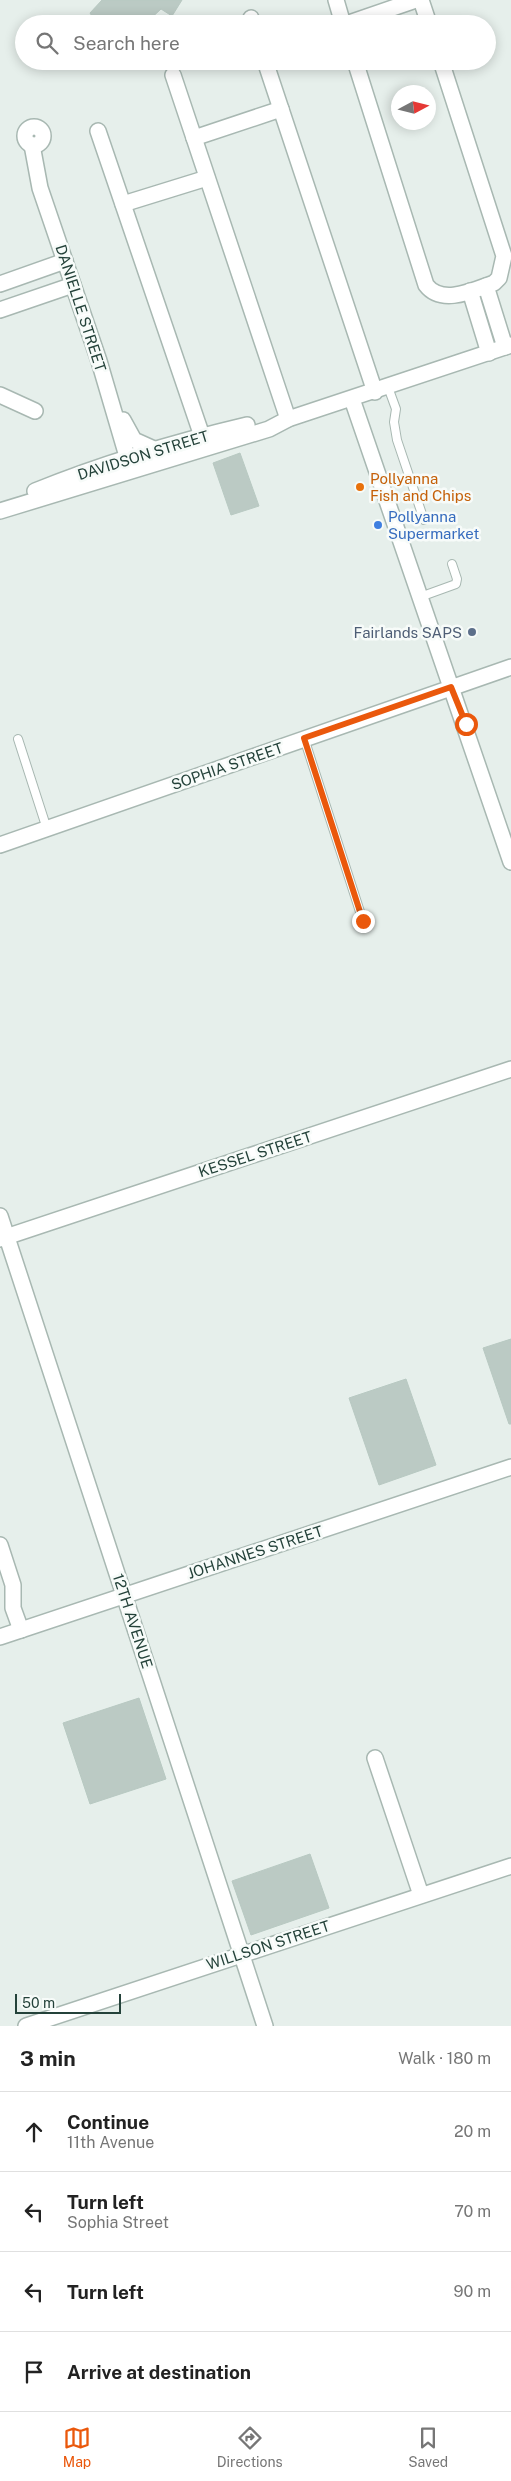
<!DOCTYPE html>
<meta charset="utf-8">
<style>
:root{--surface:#fff;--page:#f6f6f6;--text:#222;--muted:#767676;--line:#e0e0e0;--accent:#ea580c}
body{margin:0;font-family:"Public Sans",sans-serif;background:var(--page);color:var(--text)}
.compass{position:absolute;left:391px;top:85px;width:45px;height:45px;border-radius:50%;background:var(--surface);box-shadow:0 2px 12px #0003;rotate:83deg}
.scale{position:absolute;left:15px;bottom:12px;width:106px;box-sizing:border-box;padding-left:5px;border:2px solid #24423a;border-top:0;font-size:14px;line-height:18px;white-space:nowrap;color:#24423a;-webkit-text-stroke:4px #f7fbf9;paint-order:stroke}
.stop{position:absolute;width:15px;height:15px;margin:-11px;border:4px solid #ea580c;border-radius:50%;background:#fff}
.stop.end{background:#ea580c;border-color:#fff;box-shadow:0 1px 5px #0008}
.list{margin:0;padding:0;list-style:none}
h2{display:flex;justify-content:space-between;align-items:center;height:65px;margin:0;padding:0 20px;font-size:21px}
h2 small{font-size:16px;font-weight:400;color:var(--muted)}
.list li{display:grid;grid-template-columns:32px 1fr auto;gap:15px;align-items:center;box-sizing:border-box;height:80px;padding:0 20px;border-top:1px solid var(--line)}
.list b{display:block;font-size:19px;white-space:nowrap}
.list p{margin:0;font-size:16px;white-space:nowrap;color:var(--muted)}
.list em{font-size:16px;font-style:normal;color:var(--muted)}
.icon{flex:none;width:28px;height:28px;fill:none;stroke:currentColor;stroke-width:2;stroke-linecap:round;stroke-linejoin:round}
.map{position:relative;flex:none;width:511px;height:2026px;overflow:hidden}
.search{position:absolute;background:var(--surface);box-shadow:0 2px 12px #0003;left:15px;right:15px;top:15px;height:55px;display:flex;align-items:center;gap:12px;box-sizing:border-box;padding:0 18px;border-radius:28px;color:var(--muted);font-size:19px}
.sheet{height:385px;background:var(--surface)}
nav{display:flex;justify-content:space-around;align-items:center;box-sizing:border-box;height:70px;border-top:1px solid var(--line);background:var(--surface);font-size:14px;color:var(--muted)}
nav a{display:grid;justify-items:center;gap:2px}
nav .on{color:var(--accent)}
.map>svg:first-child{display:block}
.building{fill:#bbcac4;stroke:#b8c9c2}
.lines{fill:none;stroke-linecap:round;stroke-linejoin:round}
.lane-casing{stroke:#a8b8b2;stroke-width:10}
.street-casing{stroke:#a8b8b2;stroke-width:18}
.lane{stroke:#fff;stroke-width:8}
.street{stroke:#fff;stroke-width:15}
.route{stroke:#ea580c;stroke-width:6}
.food-dot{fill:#e8710a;stroke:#f7fbf9;stroke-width:2}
.shop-dot{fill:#3f7fe0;stroke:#f7fbf9;stroke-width:2}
.service-dot{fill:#5c6f8a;stroke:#f7fbf9;stroke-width:2}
.labels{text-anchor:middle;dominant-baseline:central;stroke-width:5;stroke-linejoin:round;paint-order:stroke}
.street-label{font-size:15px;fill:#24423a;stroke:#f7fbf9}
.food-label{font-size:15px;fill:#c56008;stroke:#f7fbf9;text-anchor:start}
.shop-label{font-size:15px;fill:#366cbe;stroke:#f7fbf9;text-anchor:start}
.service-label{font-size:15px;fill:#4e5e75;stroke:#f7fbf9;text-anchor:end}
</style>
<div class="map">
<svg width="511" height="2026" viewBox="0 0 511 2026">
<rect width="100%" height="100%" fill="#e6efeb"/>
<g class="building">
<path d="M102 0H182L172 16 161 9 145 24H91L93 18 90 13Z"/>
<path d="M240 453 259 506 231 515 213 463Z"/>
<path d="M511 1339V1424H509L483 1348Z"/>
<path d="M406 1379 436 1465 379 1485 349 1398Z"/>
<path d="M139 1698 166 1779 90 1804 63 1723Z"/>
<path d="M310 1854 329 1908 251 1935 232 1881Z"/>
</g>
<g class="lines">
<g class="lane-casing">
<g id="lane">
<path d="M388 387 396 409 394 422 397 440 424 520"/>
<path d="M420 597 456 584 457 579 452 564"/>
<path d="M304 738 363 921"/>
<path d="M18 739 47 829"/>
</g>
</g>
<g class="street-casing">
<g id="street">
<path d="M336 0 343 24"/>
<path d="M421 0 429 24"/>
<path d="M251 18 253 24"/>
<path d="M346 24 416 0"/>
<path d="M265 61 375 392"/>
<path d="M355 61 426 285C442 306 474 290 494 283L499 278 504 256 441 61"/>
<path d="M173 75 288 419"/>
<circle cx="34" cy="136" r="9"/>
<path d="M98 131 202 436"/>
<path d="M194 138 281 109"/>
<path d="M32 145 40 188 99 361 131 470"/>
<path d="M123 204 207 178"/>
<path d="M0 284 65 261"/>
<path d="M486 286 505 347"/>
<path d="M470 291 489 353"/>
<path d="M0 310 73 285"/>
<path d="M0 395 35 411"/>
<path d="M352 399 511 862"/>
<path d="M123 420 134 440 154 449"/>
<path d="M35 491C104 463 175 442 247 425"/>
<path d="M0 511 269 429 288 419 511 345"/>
<path d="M0 845 511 667"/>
<path d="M0 1216 265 2026"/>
<path d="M0 1239 511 1069"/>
<path d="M0 1545 13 1585V1608L21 1630"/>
<path d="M0 1637 511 1467"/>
<path d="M375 1758 421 1895"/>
<path d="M26 2026 511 1866"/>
</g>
</g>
<use href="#lane" class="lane"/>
<use href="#street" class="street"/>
</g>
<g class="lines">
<path class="route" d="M363 921 304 738 451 687 466 724"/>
</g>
<circle class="food-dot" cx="360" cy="487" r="5"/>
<circle class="shop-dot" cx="378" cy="525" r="5"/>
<circle class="service-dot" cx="472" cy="632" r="5"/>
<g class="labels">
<g class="street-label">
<text transform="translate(81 308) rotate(72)">DANIELLE STREET</text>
<text transform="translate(143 455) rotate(-17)">DAVIDSON STREET</text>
<text transform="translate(227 766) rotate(-19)">SOPHIA STREET</text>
<text transform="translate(255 1154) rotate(-18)">KESSEL STREET</text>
<text transform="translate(255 1552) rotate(-18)">JOHANNES STREET</text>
<text transform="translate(133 1621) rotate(72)">12TH AVENUE</text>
<text transform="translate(268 1945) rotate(-18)">WILLSON STREET</text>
</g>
<g class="food-label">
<text x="370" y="478">Pollyanna<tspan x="370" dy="17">Fish and Chips</tspan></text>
</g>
<g class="shop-label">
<text x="388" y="516">Pollyanna<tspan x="388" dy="17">Supermarket</tspan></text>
</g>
<g class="service-label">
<text x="462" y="632">Fairlands SAPS</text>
</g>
</g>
</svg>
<svg class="compass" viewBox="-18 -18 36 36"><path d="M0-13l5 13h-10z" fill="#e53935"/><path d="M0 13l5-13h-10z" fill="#767676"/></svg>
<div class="scale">50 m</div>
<div class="stop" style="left:466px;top:724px"></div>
<div class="stop end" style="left:363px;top:921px"></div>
<div class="search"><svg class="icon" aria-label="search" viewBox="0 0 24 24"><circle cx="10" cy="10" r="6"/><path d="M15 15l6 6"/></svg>Search here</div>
</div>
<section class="sheet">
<h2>3 min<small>Walk · 180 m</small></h2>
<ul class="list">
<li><svg class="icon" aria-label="ahead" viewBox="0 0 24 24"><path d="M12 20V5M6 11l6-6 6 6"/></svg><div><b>Continue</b><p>11th Avenue</p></div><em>20 m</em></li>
<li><svg class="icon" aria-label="left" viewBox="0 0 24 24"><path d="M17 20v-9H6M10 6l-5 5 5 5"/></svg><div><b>Turn left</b><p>Sophia Street</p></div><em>70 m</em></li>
<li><svg class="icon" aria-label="left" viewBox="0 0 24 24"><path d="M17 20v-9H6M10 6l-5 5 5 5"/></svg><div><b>Turn left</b></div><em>90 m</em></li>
<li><svg class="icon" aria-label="arrive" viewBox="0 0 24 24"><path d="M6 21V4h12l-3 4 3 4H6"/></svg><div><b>Arrive at destination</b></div></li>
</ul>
</section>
<nav>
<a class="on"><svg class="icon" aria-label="map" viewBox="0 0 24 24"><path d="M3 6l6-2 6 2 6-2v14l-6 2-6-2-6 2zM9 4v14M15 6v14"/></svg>Map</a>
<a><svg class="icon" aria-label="directions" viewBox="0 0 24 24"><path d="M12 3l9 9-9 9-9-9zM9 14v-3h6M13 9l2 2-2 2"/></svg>Directions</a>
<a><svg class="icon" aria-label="saved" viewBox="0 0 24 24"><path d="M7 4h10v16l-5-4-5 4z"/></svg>Saved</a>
</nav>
